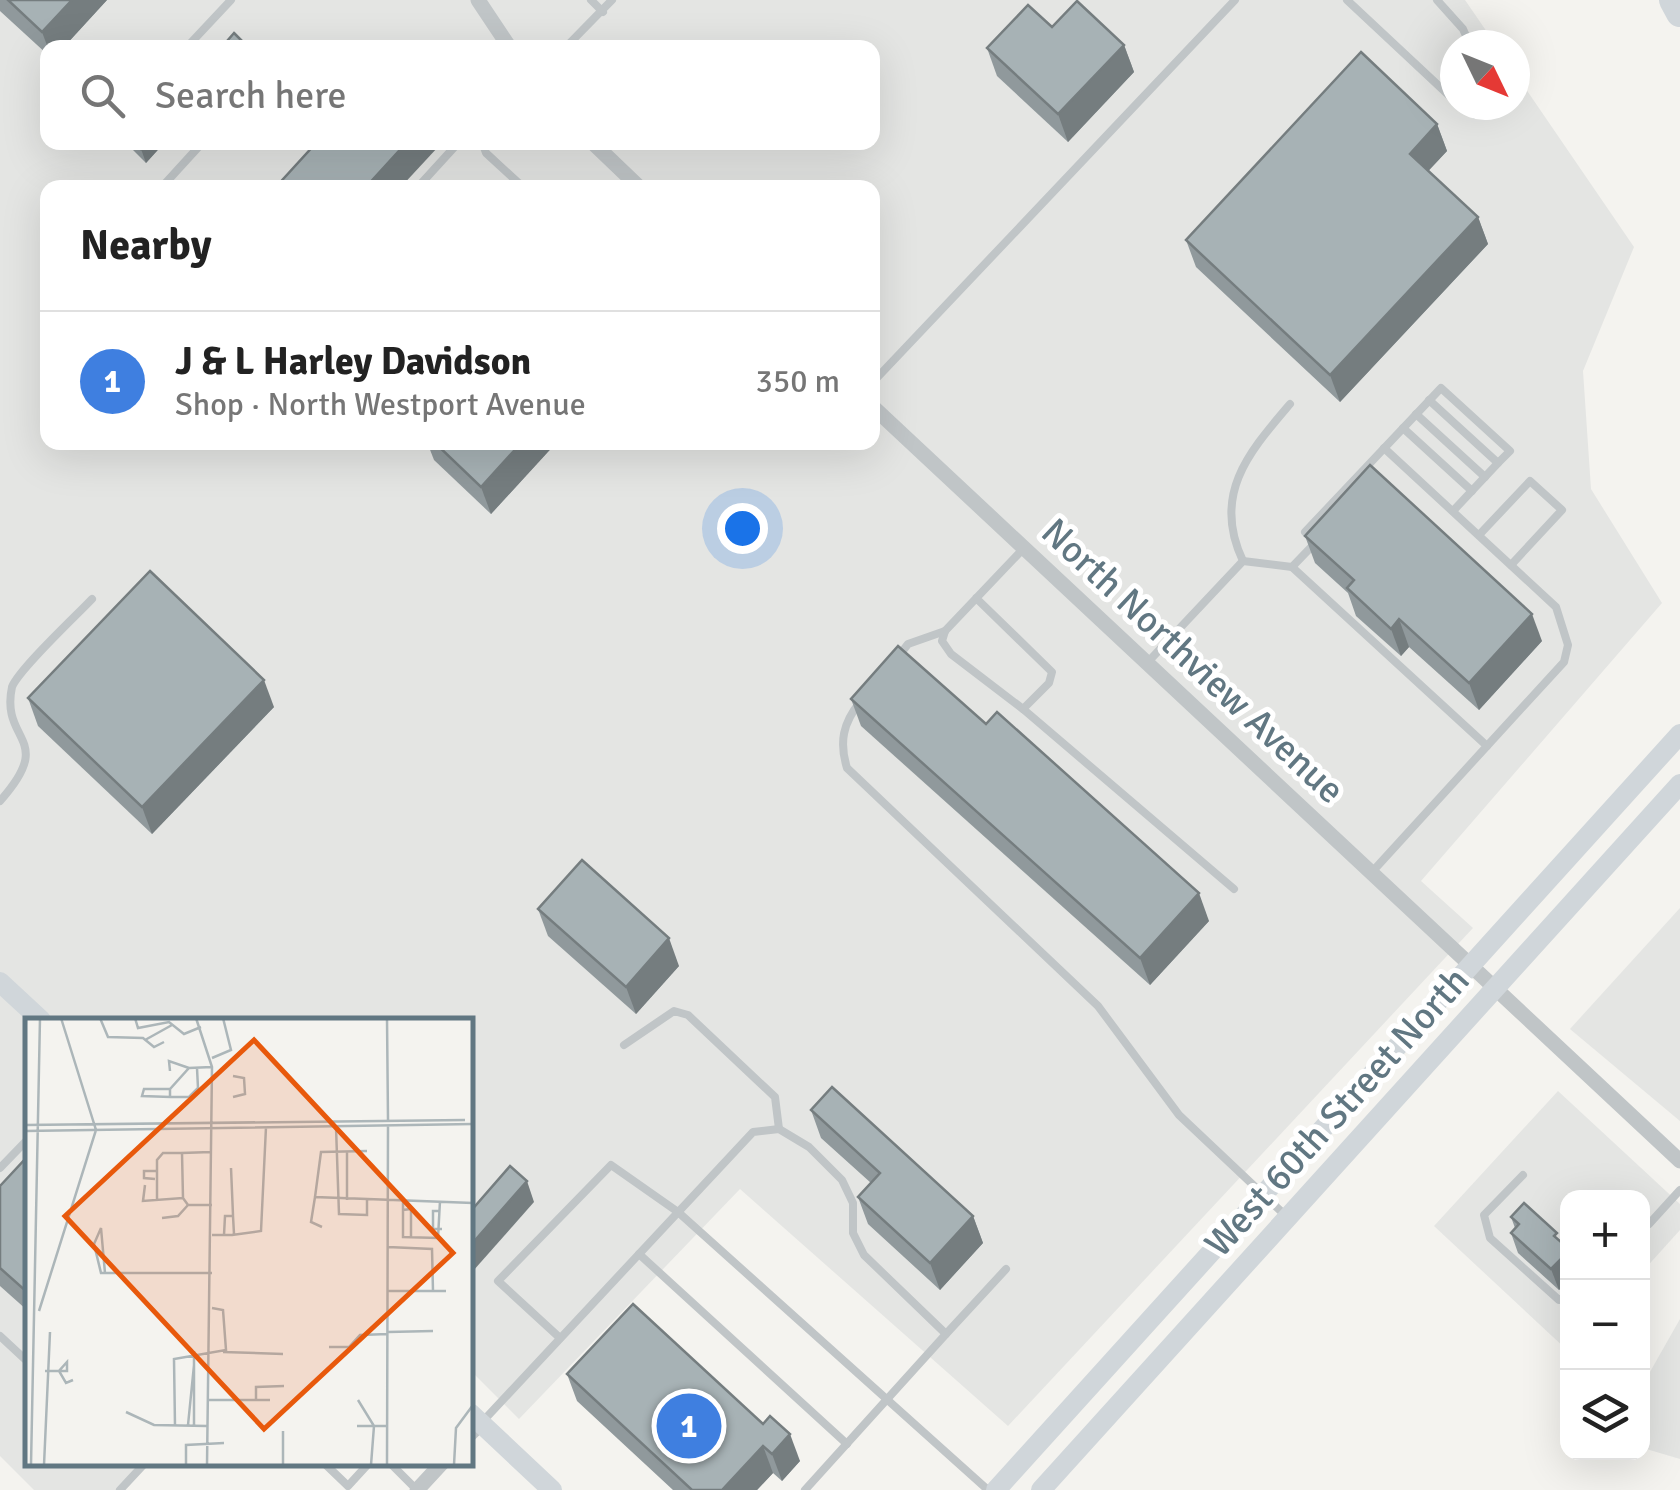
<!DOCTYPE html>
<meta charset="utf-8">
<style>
:root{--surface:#fff;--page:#f2f2f2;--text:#222;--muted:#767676;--line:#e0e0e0;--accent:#eb3318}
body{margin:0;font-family:Signika,sans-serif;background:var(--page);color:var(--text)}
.controls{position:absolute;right:30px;bottom:30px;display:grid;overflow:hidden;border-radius:20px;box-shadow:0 10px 40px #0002}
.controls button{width:90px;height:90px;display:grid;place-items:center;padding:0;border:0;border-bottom:2px solid var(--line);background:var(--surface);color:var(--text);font:50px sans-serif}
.compass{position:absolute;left:1440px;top:30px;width:90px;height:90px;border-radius:50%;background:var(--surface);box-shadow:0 10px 40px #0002;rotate:133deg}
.you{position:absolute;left:742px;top:528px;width:35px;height:35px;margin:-25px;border:8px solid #fff;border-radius:50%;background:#1a73e8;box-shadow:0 0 0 15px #1a73e833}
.badge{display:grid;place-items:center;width:65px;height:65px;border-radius:50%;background:var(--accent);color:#fff;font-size:32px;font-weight:700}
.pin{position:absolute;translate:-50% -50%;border:5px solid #fff;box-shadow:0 2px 10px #0006}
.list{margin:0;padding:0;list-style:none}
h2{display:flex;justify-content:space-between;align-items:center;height:130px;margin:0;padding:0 40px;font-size:42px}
h2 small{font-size:32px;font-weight:400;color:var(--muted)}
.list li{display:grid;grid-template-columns:65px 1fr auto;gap:30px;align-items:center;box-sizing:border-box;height:140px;padding:0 40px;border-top:2px solid var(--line)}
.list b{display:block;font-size:38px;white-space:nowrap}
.list p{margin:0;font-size:32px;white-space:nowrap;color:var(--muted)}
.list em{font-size:32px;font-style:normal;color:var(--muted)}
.icon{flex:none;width:55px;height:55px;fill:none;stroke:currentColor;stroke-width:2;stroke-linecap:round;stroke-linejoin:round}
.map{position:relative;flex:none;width:1680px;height:1490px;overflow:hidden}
.search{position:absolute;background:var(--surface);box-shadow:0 10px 40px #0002;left:40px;top:40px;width:840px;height:110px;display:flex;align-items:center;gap:25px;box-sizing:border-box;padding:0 35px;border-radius:20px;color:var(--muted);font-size:38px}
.panel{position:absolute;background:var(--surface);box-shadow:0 10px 40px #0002;left:40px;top:180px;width:840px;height:270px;border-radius:20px}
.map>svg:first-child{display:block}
.built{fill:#e4e5e3;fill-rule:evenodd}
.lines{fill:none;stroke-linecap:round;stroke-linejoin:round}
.service{stroke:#c0c5c7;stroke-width:8}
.minor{stroke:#c0c5c7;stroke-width:15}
.secondary{stroke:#d0d6da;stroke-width:20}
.motorway{stroke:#d0d6da;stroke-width:28}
.wall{fill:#90999c}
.shaded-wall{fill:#757d7f}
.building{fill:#a7b2b5;stroke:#757d7f;stroke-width:2.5}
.labels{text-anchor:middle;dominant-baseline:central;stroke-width:10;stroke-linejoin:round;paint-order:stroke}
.street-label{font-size:38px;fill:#617782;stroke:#fff}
.inset-road{fill:none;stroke:#acb6b9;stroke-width:2.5}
.view{fill:#e8590c;fill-opacity:0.15;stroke:#e8590c;stroke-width:5}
.inset-edge{fill:none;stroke:#617782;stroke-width:5}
</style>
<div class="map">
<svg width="1680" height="1490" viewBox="0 0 1680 1490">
<rect width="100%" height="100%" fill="#f4f3ef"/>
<g class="built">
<path d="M0 0H1465L1496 45H1455V105H1515V73L1634 247 1583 371 1591 489 1662 603 1421 881 1473 928 1008 1426 740 1189 519 1419 470 1370V1020H28V1462L145 1463 118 1490H34L0 1456ZM48 48H872V142H48ZM48 188H872V442H48Z"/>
<path d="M1680 908V1121L1570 1029Z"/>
<path d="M1558 1091 1680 1204V1230L1643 1271 1642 1198H1568L1567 1350 1434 1226Z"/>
<path d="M1680 1319V1459L1643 1448 1642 1386Z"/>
</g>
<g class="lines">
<g class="service">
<path d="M591 0 603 12"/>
<path d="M1347 0 1455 101"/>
<path d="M1437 0 1463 29 1470 45"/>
<path d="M186 48 231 0"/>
<path d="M565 48 612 0"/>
<path d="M1460 105 1475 115 1490 105"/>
<path d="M482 142 486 153 524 188"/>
<path d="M161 188 203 142"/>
<path d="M417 188 459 142"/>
<path d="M872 383 1235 0"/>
<path d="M1429 400 1498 463 1453 511"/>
<path d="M1416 414 1485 477"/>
<path d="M1403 428 1472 491"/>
<path d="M1384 448 1556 607 1568 645 1564 662 1487 746"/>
<path d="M1479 535 1530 481 1562 510 1511 565"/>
<path d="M1243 561C1211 494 1250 451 1290 404"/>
<path d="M1292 567 1316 542 1305 532 1441 388 1510 451 1498 463"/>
<path d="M976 598 1052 672 1049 683 1023 709 951 654 942 641 945 631 1024 548"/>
<path d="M898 657 908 644 945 631"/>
<path d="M1147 663 1243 561 1292 567 1487 746 1372 872"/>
<path d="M860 702C843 723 839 742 847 768L1098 1006 1179 1115 1286 1216"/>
<path d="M1023 709 1234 889"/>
<path d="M0 801C57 737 0 743 12 687 19 669 76 616 92 599"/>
<path d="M624 1045 674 1011 688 1015 775 1097 779 1129"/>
<path d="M0 1168 28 1139"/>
<path d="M1523 1175 1484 1215 1490 1238 1559 1300 1568 1299"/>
<path d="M1649 1224 1680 1190"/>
<path d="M639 1254 847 1444"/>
<path d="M946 1334 1006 1269"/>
<path d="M0 1336 28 1362"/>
<path d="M560 1338 498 1281 611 1165 678 1212 988 1490"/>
<path d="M484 1420 753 1132 779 1129 809 1147 842 1180 853 1203V1233L864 1255 946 1334 805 1490"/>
<path d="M323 1462 348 1486 370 1462"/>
<path d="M389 1462 417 1490"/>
<path d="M120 1490 146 1462"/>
</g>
<g class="minor">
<path d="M478 0 510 48"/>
<path d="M592 142 640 188"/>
<path d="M872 406 1680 1161"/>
<path d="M470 1434 481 1423"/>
<path d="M417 1490 443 1462"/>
</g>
<g class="secondary">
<path d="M0 982 41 1020"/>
<path d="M470 1413 552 1490"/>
<path d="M996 1490 1680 734"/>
<path d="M1041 1490 1680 784"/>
</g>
<path class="motorway" d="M1673 0 1680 13"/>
</g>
<g class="wall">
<path d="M0 0H107L63 48H48V55L0 11Z"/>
<path d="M1052 27 1124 45 1134 72 1068 142 997 76 987 48Z"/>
<path d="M1437 124 1447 151 1428 171 1478 217 1488 244 1340 402 1196 267 1186 240Z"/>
<path d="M129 142H165L146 163 131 148Z"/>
<path d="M427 442H557L491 514 434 460Z"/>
<path d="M1305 536 1542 641 1479 710 1409 647 1401 656 1356 616 1348 593 1315 563Z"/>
<path d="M28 698 274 707 152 834 38 726Z"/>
<path d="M851 699 1209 921 1150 985 861 726Z"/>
<path d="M538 909 679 966 636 1014 548 936Z"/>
<path d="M811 1110 973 1216 983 1243 940 1290 868 1224 858 1197 871 1183 821 1138Z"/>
<path d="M28 1156V1311L0 1286V1186Z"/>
<path d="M1511 1217 1559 1241 1568 1248V1281L1559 1290 1518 1253 1511 1233 1515 1228Z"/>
<path d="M633 1304 800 1461 782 1481 773 1473 757 1490H673L577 1401 567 1374Z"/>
</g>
<g class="shaded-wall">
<path d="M72 0H107L63 48H48L42 32Z"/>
<path d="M1124 45 1134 72 1068 142 1058 114Z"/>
<path d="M1437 124 1447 151 1419 181 1410 154Z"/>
<path d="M147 142H165L146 163 141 149Z"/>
<path d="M407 142H437L438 147 400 188H365Z"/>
<path d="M1478 217 1488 244 1340 402 1330 375Z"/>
<path d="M522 442H557L491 514 481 487Z"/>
<path d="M1532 614 1542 641 1479 710 1469 683Z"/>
<path d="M1399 619 1409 647 1401 656 1391 629Z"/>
<path d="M264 680 274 707 152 834 142 807Z"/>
<path d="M1199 893 1209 921 1150 985 1140 958Z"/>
<path d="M669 938 679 966 636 1014 626 987Z"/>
<path d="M527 1181 534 1202 473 1271 470 1261V1246Z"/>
<path d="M973 1216 983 1243 940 1290 930 1263Z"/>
<path d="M1568 1252V1281L1559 1290 1551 1269Z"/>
<path d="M790 1434 800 1461 782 1481 772 1454Z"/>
<path d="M763 1446 773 1473 757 1490H722Z"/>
</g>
<g class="building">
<path d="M8 0H72L42 32Z"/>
<path d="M1077 1 1124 45 1058 114 987 48 1028 5 1052 27Z"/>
<path d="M234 33 249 48H221Z"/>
<path d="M1361 52 1437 124 1410 154 1478 217 1330 375 1186 240Z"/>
<path d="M135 142H147L141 149Z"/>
<path d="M317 142H407L365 188H275Z"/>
<path d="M434 442H522L481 487Z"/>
<path d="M1370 465 1532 614 1469 683 1399 619 1391 629 1347 588 1354 580 1305 536Z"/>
<path d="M150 571 264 680 142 807 28 698Z"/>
<path d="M898 646 986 724 997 712 1199 893 1140 958 851 699Z"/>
<path d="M582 860 669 938 626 987 538 909Z"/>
<path d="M832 1087 973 1216 930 1263 858 1197 880 1173 811 1110Z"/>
<path d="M28 1156V1293L0 1268V1186Z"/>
<path d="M510 1166 527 1181 470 1246V1212Z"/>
<path d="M1524 1203 1557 1233 1554 1236 1568 1248V1252L1551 1269 1511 1233 1519 1224 1511 1217Z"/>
<path d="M633 1304 763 1424 770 1416 790 1434 772 1454 763 1446 722 1490H692L567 1374Z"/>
</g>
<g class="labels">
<g class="street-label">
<text transform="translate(1193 661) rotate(43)">North Northview Avenue</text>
<text transform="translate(1337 1112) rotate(-48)">West 60th Street North</text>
</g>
</g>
<g transform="translate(25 1018)">
<rect width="448" height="448" fill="#f4f3ef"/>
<path class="inset-road" d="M75 0 83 19 118 20 129 29 139 24M110 0 113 10 144 4 159 16 176 9M171 0 187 49 182 447M362 0 363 102M120 22 147 7M0 34 1 0M187 40 206 32 198 0M145 53 144 43 164 50M145 71V79L117 78 119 71H145L164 50 187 49M145 79H164L173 70 172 50M208 79 220 76 219 60 208 58M0 107 440 102M311 109 314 196 342 197V182M0 113 448 106M322 133V182M342 133 296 134 290 179 448 185M186 134 157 135 158 180 163 187H187M206 150 208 197M130 161 119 160V153H132M120 167 118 183 158 180M290 179 286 204 297 209M378 182V219L413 220 415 183M132 183V142L138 135H157M378 192 386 191V219M415 193H408V211H417M137 200 153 198 163 187M187 217H207L209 216 208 198H200L199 217M207 217 236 213 241 109M363 229 407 231 408 273M80 255 76 210 69 226 76 255H187M363 273H421M14 293 71 112 36 0M363 314 408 313M304 329H324L335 317 363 316M198 334 258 336M20 353H42V344L34 353 41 365 48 362M183 382H245M231 382V369L259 368M101 394 129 407 182 408M163 407 169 347M150 408 149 341 201 332 198 292 187 290M169 408V333M332 408H349L333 382M258 413V447M6 447 15 0M19 447 25 314M161 447V427L199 425M346 447 349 408H362M362 447 363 107M429 447 431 410 448 387"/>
<path class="view" d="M229 22 428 235 239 411 40 198Z"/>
<rect width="448" height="448" class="inset-edge"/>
</g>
</svg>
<div class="controls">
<button>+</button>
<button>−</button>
<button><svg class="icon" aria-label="layers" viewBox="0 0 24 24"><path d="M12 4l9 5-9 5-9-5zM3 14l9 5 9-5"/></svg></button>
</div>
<svg class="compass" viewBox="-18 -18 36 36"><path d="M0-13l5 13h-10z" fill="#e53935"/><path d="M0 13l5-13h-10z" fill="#767676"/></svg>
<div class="you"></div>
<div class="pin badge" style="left:689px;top:1426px;background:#3f7fe0">1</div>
<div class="search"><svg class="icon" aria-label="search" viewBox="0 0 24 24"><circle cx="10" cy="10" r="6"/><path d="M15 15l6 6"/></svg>Search here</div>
<section class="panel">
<h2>Nearby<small></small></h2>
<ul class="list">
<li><span class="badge" style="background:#3f7fe0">1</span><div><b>J &amp; L Harley Davidson</b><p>Shop · North Westport Avenue</p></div><em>350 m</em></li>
</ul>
</section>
</div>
